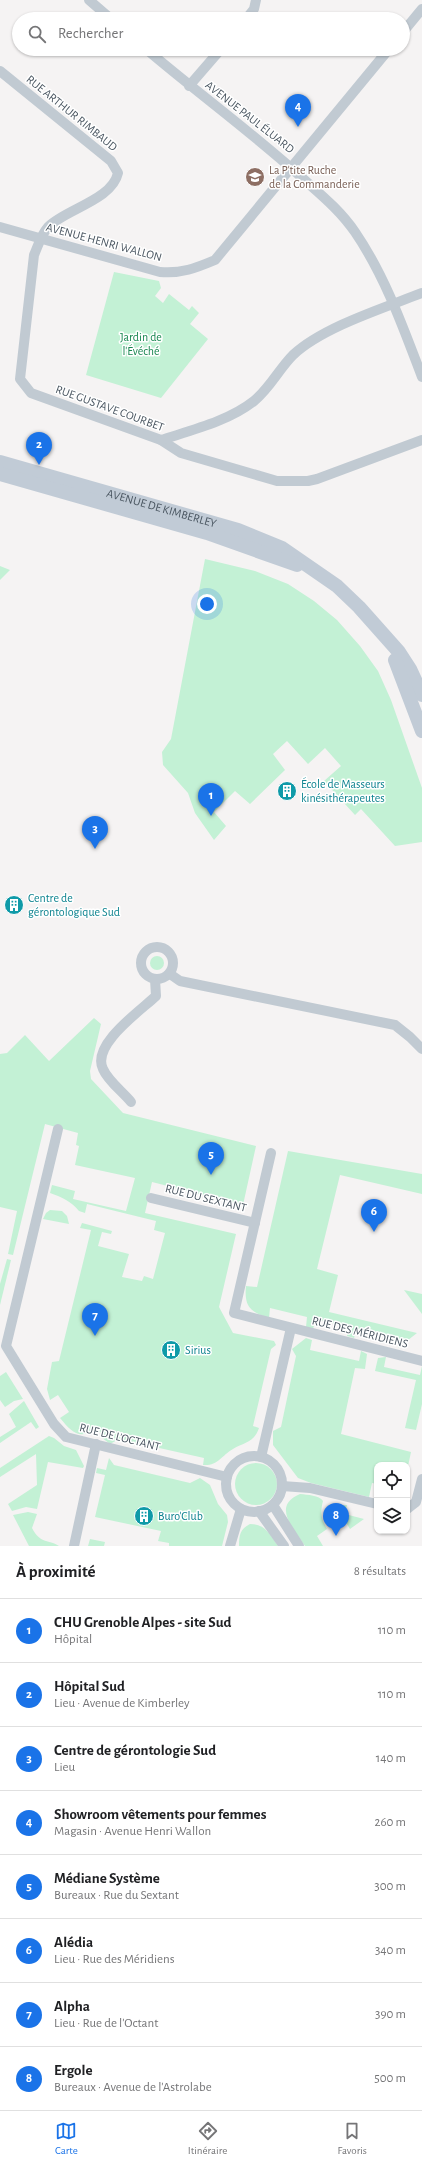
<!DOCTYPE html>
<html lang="fr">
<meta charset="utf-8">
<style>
:root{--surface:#fff;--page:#f6f6f6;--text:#202124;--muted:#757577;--line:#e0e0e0;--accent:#1a73e8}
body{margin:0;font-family:"Alegreya Sans",sans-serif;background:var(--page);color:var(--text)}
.controls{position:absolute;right:12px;bottom:12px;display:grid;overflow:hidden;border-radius:8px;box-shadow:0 1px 3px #0004}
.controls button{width:36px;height:36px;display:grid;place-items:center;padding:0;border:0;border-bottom:1px solid var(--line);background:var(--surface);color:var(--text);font:20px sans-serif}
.you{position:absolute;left:207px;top:604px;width:14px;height:14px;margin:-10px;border:3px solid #fff;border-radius:50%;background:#1a73e8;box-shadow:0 0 0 6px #1a73e833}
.badge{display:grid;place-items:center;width:26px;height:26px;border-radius:50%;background:var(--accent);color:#fff;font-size:13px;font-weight:700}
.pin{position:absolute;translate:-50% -33px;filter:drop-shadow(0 1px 2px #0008)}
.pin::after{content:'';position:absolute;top:21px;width:14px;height:12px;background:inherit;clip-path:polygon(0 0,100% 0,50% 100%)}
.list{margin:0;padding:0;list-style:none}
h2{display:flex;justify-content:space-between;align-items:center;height:52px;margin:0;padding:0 16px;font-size:17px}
h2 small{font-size:13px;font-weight:400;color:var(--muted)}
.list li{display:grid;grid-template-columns:26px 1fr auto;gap:12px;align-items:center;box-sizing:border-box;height:64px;padding:0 16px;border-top:1px solid var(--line)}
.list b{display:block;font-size:15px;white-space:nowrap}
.list p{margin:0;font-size:13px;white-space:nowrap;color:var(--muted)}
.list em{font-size:13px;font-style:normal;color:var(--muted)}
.icon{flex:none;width:22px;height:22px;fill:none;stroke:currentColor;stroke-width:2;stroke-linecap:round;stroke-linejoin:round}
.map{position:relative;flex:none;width:422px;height:1546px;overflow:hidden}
.search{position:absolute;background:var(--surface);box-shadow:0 1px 3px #0004;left:12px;right:12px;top:12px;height:44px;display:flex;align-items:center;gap:10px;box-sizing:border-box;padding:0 14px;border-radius:22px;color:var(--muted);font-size:15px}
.sheet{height:564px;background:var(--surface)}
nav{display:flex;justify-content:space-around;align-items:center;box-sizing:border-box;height:56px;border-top:1px solid var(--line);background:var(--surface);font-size:11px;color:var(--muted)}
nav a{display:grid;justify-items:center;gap:2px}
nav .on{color:var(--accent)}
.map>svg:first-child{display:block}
.green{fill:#c3f1d5}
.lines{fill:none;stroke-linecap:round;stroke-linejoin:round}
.street{stroke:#c1cad2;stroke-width:10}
.secondary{stroke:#c1cbd6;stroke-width:14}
.labels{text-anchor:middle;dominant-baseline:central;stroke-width:3;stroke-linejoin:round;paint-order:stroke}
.street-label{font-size:12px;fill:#4a5661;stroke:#fff}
.education-label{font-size:12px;fill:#785e54;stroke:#fff;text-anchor:start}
.park-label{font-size:12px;fill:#17864f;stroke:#fff}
.culture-label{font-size:12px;fill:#0d838f;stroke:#fff;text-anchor:start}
</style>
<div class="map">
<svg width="422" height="1546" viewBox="0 0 422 1546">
<rect width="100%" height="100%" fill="#f5f3f3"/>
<g class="green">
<path d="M114 272 159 281 161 288 155 296 163 303 169 294 189 310 192 306 199 313 190 324 208 339 161 398 86 375Z"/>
<path d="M205 559 255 571 288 584 314 601 337 620 360 646 378 671 391 700 422 788V842L395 846 361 809 355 815 324 781 341 766 325 748 308 764 287 741 273 754 285 770 250 804 235 791 214 812 226 826 214 840 195 813 188 793 163 765 162 752 171 739Z"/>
<path d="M0 566 10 570 0 580Z"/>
<circle cx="157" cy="963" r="7"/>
<path d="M94 1018 101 1024 90 1071 91 1079 123 1113 256 1146 243 1205 152 1182 145 1213 236 1234 219 1307 233 1333 274 1341 276 1345 271 1349 253 1426 259 1428C254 1443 244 1442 233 1449 221 1456 218 1466 203 1465L204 1458 119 1439 110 1444 101 1437 102 1433 95 1430C78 1440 71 1431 60 1418L69 1412 58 1395 50 1400 47 1389 52 1362 59 1361 91 1230 80 1228 82 1223 112 1231 111 1234 102 1232 98 1246 129 1254 122 1277 142 1281 144 1276 153 1279 165 1233 154 1230 156 1221 87 1204 85 1213 79 1211C71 1201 61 1197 50 1193L52 1185 75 1191 73 1199 126 1211 135 1178 75 1165 79 1146 76 1145 78 1133 45 1124 13 1255 8 1254 17 1211 0 1207V1054L7 1053 25 1035 49 1061Z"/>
<path d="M288 1151 422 1174V1194L340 1175 317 1269 338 1275 329 1312 417 1333 398 1348 400 1339 357 1329 354 1338 347 1336 348 1327 316 1319 313 1329 306 1327 307 1317 270 1308 269 1318C250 1312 244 1306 246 1286L257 1287Z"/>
<path d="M50 1210 62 1211 67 1216 69 1224 43 1219 46 1213Z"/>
<path d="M7 1259 11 1260 0 1305V1284Z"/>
<path d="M404 1290 422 1294V1314Z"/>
<path d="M306 1338 312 1340 310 1350 359 1361 361 1351 367 1354 365 1369 355 1368 341 1434 411 1452 407 1471V1465H377V1484L372 1483 369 1497 311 1483 298 1478 273 1445V1431L281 1427 296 1356 292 1349Z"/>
<path d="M386 1357 384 1367 420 1375 422 1366V1404L416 1430 405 1428 416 1380 375 1371 378 1358Z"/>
<path d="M6 1372 23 1399 14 1401 5 1407 0 1400V1376Z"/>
<path d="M24 1401 39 1427 36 1429 31 1422 0 1443V1437L16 1427 9 1414Z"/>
<path d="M49 1436 54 1438 64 1446 76 1450 84 1466 83 1468 48 1462 37 1509 26 1507 12 1511 8 1504 37 1485 36 1454 0 1477V1468Z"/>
<path d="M109 1458 114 1465 190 1483 200 1478 210 1485 218 1504 227 1515 228 1522 222 1546H169V1543L158 1541 161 1531 95 1517 105 1475 96 1473 97 1468 106 1470Z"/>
<circle cx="256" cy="1484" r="21"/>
<path d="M300 1494C308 1495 319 1495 323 1501 320 1513 321 1519 327 1529L317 1536 323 1546H305C294 1529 271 1506 300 1494Z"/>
<path d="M341 1505H347L345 1514 364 1519 350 1529 344 1519 336 1523C332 1515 336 1511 341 1505Z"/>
<path d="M28 1512 37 1514 32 1528C40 1544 48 1539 59 1546H29L13 1515Z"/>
<path d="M250 1524C265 1524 270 1534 278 1546H239C239 1535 240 1529 250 1524Z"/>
<path d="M90 1539 105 1542 104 1546H88Z"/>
</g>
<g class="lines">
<g class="street">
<path d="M89 0 111 19"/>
<path d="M246 19 254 9 256 0"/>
<path d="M403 32 422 9"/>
<path d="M146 49C200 95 257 136 309 184 326 199 342 213 355 232 385 276 403 327 422 377"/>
<path d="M0 71 111 161 118 173C112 200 66 209 48 227 41 235 38 246 34 255L20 379 31 393 161 440 181 453 277 481H308L317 479 422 440"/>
<path d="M189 86 221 49"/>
<path d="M0 227 160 272C181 274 196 268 215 260L389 49"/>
<path d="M161 440C192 430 229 421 254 401 270 388 279 369 293 355 323 327 384 308 422 293"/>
<circle cx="157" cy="963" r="16"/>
<path d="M170 974 180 981 395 1025 410 1037 422 1049"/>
<path d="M131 1102C123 1092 108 1081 103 1069 91 1045 140 1011 156 996L155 979"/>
<path d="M58 1129 6 1346 54 1424 66 1437 227 1477"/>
<path d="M271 1153 234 1313 422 1361"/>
<path d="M151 1198 255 1223"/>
<circle cx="254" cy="1484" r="28"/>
<path d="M261 1457 291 1328"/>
<path d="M282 1486 310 1488 377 1504"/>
<path d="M273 1505 299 1546"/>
<path d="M407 1509 416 1502 422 1479"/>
<path d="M259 1511 284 1546"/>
<path d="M74 1546 96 1444"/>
<path d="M230 1546 241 1509"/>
</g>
<g class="secondary">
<path id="s1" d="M0 462 238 530 282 548 337 586 359 607 399 652 410 669 422 695"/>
<path d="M0 474 207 533 297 565"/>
<path d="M395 660 422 731"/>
</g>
</g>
<defs>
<g id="school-disc" transform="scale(1)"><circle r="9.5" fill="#8d6e63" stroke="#fff"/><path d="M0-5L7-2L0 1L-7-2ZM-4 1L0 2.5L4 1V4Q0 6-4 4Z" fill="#fff"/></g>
<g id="building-disc" transform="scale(1)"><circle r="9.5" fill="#0f9aa8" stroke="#fff"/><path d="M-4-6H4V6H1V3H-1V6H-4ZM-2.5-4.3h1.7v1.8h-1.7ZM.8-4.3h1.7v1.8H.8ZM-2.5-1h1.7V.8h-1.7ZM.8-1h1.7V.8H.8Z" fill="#fff"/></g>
</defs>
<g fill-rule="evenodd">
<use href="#school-disc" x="255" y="177"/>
<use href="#building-disc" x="287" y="791"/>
<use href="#building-disc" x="14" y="905"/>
<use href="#building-disc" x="171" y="1350"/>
<use href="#building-disc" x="144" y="1516"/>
</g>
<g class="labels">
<g class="street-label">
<text transform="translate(72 113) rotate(39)">RUE ARTHUR RIMBAUD</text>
<text transform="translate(250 117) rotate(38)">AVENUE PAUL ÉLUARD</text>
<text transform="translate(104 242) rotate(15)">AVENUE HENRI WALLON</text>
<text transform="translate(110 408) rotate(20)">RUE GUSTAVE COURBET</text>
<text stroke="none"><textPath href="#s1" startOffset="168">AVENUE DE KIMBERLEY</textPath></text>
<text transform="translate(206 1198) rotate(14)">RUE DU SEXTANT</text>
<text transform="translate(360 1332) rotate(14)">RUE DES MÉRIDIENS</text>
<text transform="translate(120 1437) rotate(14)">RUE DE L'OCTANT</text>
</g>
<g class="education-label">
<text x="269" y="170">La P'tite Ruche<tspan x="269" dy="14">de la Commanderie</tspan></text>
</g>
<g class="park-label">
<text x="141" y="337">Jardin de<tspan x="141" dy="14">l'Évéché</tspan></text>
</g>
<g class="culture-label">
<text x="301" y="784">École de Masseurs<tspan x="301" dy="14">kinésithérapeutes</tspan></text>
<text x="28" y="898">Centre de<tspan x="28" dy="14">gérontologique Sud</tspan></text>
<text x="185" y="1350">Sirius</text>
<text x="158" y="1516">Buro'Club</text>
</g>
</g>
</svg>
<div class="controls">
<button><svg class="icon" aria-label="locate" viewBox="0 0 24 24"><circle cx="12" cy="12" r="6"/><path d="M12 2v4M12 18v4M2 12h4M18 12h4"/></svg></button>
<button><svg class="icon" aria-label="layers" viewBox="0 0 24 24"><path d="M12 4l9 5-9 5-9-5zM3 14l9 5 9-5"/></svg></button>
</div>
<div class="you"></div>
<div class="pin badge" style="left:211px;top:816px">1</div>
<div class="pin badge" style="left:39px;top:465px">2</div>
<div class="pin badge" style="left:95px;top:849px">3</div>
<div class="pin badge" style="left:298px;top:127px">4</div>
<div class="pin badge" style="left:211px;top:1175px">5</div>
<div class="pin badge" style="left:374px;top:1232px">6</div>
<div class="pin badge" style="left:95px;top:1336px">7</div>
<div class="pin badge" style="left:336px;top:1536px">8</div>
<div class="search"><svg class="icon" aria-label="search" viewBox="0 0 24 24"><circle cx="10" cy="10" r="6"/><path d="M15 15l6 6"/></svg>Rechercher</div>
</div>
<section class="sheet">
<h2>À proximité<small>8 résultats</small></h2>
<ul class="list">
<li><span class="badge">1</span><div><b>CHU Grenoble Alpes - site Sud</b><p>Hôpital</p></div><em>110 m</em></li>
<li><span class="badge">2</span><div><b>Hôpital Sud</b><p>Lieu · Avenue de Kimberley</p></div><em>110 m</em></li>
<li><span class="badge">3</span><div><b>Centre de gérontologie Sud</b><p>Lieu</p></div><em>140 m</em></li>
<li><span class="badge">4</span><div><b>Showroom vêtements pour femmes</b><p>Magasin · Avenue Henri Wallon</p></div><em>260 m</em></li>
<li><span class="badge">5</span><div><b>Médiane Système</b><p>Bureaux · Rue du Sextant</p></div><em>300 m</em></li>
<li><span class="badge">6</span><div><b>Alédia</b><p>Lieu · Rue des Méridiens</p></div><em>340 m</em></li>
<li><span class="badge">7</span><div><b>Alpha</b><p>Lieu · Rue de l'Octant</p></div><em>390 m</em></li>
<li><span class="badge">8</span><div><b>Ergole</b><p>Bureaux · Avenue de l'Astrolabe</p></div><em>500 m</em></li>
</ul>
</section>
<nav>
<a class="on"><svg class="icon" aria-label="map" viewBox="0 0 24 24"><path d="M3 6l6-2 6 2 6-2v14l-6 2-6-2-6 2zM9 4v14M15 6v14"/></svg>Carte</a>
<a><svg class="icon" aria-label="directions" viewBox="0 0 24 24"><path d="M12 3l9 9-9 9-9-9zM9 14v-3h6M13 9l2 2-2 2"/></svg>Itinéraire</a>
<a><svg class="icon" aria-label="saved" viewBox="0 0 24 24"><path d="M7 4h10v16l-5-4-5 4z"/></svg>Favoris</a>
</nav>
